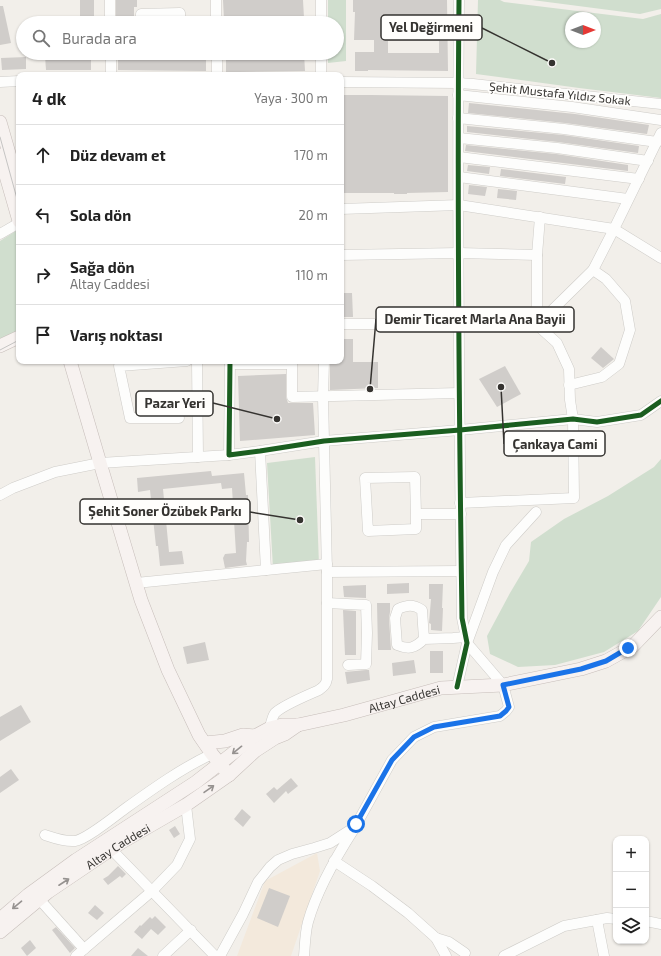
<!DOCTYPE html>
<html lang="tr">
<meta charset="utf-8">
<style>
:root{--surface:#fff;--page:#f2f2f2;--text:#222;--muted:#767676;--line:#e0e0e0}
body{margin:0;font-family:"Exo 2",sans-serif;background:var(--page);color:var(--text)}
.controls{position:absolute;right:12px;bottom:12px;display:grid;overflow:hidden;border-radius:8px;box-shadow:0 1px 3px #0004}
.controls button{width:36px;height:36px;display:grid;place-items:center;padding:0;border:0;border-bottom:1px solid var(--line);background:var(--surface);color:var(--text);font:20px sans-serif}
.compass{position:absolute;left:565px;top:12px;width:36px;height:36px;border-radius:50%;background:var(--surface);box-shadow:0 1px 3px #0004;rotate:90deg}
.stop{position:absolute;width:12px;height:12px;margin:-9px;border:3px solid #1a73e8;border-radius:50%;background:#fff}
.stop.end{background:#1a73e8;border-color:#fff;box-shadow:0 1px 4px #0008}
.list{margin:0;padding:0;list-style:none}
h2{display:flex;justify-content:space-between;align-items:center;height:52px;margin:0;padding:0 16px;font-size:17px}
h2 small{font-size:13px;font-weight:400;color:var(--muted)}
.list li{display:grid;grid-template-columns:26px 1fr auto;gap:12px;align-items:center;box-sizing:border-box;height:60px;padding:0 16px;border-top:1px solid var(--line)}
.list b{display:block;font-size:15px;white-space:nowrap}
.list p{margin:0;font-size:13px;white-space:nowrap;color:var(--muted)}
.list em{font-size:13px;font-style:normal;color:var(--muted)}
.icon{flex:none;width:22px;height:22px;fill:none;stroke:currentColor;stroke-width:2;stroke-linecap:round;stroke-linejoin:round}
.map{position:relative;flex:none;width:661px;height:956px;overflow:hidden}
.search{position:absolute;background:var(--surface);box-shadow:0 1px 3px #0004;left:16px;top:16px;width:328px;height:44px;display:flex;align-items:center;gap:10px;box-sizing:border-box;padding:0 14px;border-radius:22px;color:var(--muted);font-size:15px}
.panel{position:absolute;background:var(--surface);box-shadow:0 1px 3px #0004;left:16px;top:72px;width:328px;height:292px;border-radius:8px}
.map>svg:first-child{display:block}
.education{fill:#f3e9dc}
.green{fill:#d0dece;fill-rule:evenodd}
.building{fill:#d0cdca;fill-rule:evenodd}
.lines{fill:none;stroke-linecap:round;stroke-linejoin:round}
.minor-casing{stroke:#ceccc8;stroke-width:11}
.major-casing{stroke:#c7beba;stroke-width:14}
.minor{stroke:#fdfdfc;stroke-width:10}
.major{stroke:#f7f2f0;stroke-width:13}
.tram{stroke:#c5c4c3;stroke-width:1}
.cycleway-casing{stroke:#fffefc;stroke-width:8}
.cycleway{stroke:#1b5e20;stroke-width:5}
.oneway{stroke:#969290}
.route{stroke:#1a73e8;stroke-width:5}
.labels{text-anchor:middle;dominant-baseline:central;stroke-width:3.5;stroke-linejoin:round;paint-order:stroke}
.street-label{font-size:12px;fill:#353330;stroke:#fffefc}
.leader{fill:none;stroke:#353330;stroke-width:1.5}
.callout-dot{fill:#353330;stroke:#fffefc;stroke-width:1.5}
.callout{fill:#fffefc;stroke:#353330;stroke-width:1.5}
.callout-label{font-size:13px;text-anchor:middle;font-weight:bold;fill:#353330}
</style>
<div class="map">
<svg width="661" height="956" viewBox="0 0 661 956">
<rect width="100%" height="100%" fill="#f2efea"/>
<path class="education" d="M317 853 320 871 291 956H237L265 881Z"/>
<g class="green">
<path d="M328 0H346V61L328 63V53H337V23H328Z"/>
<path d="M478 0H500L504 2 643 19 661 14V98L579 88 476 74ZM571 18H595V42H571Z"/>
<path d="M532 0H661V9L640 14Z"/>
<path d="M19 229V333L0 342V241Z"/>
<path d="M315 457 319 565 273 568 267 463Z"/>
<path d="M661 459V597L638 631 604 652 555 665 518 667 490 654 487 636 510 593 529 561 531 542 564 519 608 496 654 467Z"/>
</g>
<g class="building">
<rect x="80" y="0" width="14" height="23"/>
<path d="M116 0H137V7H134V23H116Z"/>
<path d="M223 0H303L304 18 258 19H246V18L224 20Z"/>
<path d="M353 0H447L448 71 368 70V71H355V52H374V40H354L355 12H353ZM388 41H439V53H388Z"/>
<path d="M0 6H3L11 43 0 45Z"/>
<path d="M118 53H206V71L118 70Z"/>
<path d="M226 53H304L305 71 239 72V73H226Z"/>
<path d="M91 55V70H46L45 56Z"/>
<path d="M26 57V69L2 70 1 58Z"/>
<circle cx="552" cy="64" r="4"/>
<path d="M341 95H371L448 96V192L407 193V194H394V193H341Z"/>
<path d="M469 103 575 114 649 125 647 134 565 123 468 113Z"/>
<path d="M467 126 563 135 639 146 638 153 558 142 467 132Z"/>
<path d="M466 145 556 154 628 165V171L465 151Z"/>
<path d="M468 165 490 167 489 174 467 171Z"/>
<path d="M501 169 566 177 565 184 500 176Z"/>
<path d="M469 185 487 187 485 196 468 194Z"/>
<path d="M498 189 517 191 516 200 497 198Z"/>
<path d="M341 293H352L353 317H341Z"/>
<path d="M341 339H353V362H378V388L330 390V361H341Z"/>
<path d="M601 347 614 359 603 368 591 358Z"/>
<path d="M505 366 521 394 497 407 479 379Z"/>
<path d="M286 374V397L288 403H313L315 435 240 441 238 376Z"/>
<path d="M211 471 212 476 244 473 246 495H248L249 542H247L246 561 247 565 225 568 223 558 225 554 236 553 232 488 222 489 221 483 163 489 169 552 182 551 184 564 160 566 158 546H156L150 490 138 492 137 478Z"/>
<path d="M409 583V593L387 594V584Z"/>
<path d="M429 584H443L442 608H443L442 631 431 630V624L429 623 431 599H429Z"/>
<path d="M366 585V598L344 597 343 586Z"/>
<path d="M377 603H390V612L389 618 391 650H378Z"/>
<path d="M343 610 356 611V655H345Z"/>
<path d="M205 642 209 660 187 664 183 647Z"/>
<rect x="430" y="651" width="13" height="22"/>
<path d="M414 660 416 673 393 676 392 663Z"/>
<path d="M366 670H369L370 680 347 684 345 672Z"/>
<path d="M21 705 31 722 0 741V717Z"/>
<path d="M11 769 19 780 0 793V777Z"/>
<path d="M291 778 298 786 288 794 286 791 274 803 266 794 274 787 277 790Z"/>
<path d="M242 809 251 817 243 827 234 819Z"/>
<path d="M175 826 180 834 174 838 169 830Z"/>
<path d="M118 866 126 874 122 878 120 876 108 885 103 879 108 876Z"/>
<path d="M269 888 290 896 278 927 257 918Z"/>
<path d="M95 905 104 913 97 920 88 913Z"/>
<path d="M155 916 166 927 158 935 151 929 142 939 134 932 140 925 141 926 150 917 152 919Z"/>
<path d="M56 927 75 948 70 953 52 930Z"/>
<path d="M30 940 36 948 27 956 21 948Z"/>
<path d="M138 948 148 956H131Z"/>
</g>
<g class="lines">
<g class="minor-casing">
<g id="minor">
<path d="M110 0V23"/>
<path d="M216 0V23"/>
<path d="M141 23V14L180 13V23"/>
<path d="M321 23V0"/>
<path d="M111 53V75"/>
<path d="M217 53V75"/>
<path d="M321 75V53"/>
<path d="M0 82 19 81"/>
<path d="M341 82 458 83 473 84 661 104"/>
<path d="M458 95 572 107 661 120"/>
<path d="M458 118 564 129 657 142"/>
<path d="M661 133 614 229 661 258"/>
<path d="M459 138 557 148 648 161"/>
<path d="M459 157 639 179"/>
<path d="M459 177 628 199"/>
<path d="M341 209 459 205 614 229 593 270 537 325"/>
<path d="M0 234 19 223"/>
<path d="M341 255 459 253 537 255"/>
<path d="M341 324H459L537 325 557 343 569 369 570 400 573 419 574 498 460 503"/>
<path d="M537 325V255L540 217"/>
<path d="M197 361 198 457"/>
<path d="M230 361 229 455 260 451 324 441 460 430 573 419 597 422 641 415 661 401"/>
<path d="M230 364H292V397L459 393"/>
<path d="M569 385 602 377 619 364 630 330 625 301 606 279 593 270"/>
<path d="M179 418H130L119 366 187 361"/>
<path d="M260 451 266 570"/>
<path d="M0 495 13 488 55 472 100 463 229 455"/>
<path d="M416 514V529L368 531 365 478 415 477 416 514H461"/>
<path d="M327 572 461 571"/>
<path d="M136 583 327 564"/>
<path d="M327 603 366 605 367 633 366 664 348 665"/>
<path d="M424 639C415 648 409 650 397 645L395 618 398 609C407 605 413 604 422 610L424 639 453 638 466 637"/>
<path d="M457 687 467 643 462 618C459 412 457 206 459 0"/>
<path d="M270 728C271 723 272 717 275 713 283 705 308 695 319 690 323 687 326 685 327 679V572L323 397 324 361"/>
<path d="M45 835C54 838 64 842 75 841 87 839 115 816 126 808 154 788 182 768 212 754"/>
<path d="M111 849 215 956"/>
<path d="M334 861 372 886 408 913 436 938 446 956"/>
<path d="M39 899 84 949"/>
<path d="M597 920 604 956"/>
<path d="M646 921 661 924"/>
<path d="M436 938 449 942 465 953"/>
<path d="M76 956 152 891 177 865 190 839 186 805"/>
<path d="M163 956 191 930"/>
<path d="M220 956 243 914 258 882 270 867 278 860 292 854 314 848 330 843 355 827 392 760 414 737 434 727 500 716 506 711 509 707 503 685 467 643 493 572 506 545 536 512"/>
<path d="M304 956C305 945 305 933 308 922 317 890 336 857 354 829"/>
<path d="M504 956 564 926 607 918 616 919"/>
</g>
</g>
<g class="major-casing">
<g id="major">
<path d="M0 122 19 188"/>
<path d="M0 155 19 221"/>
<path d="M0 346 19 337"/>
<path d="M70 361 100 463 141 600 168 670 199 735 212 754 229 775"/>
<path d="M205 743 225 741 243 735 255 736"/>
<path id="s1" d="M0 919 28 895 76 860 196 782 255 736 270 728 282 725H298L344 715 441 688 503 685 581 669 606 661 633 646 661 617"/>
<path id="s2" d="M0 932 48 892 122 842 186 805 229 775 255 751 275 738 285 734 298 725"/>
</g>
</g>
<use href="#minor" class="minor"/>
<use href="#major" class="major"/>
<g class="tram">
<path d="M0 137 19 206"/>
<path d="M0 350 19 340"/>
</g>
<g class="cycleway-casing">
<g id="cycleway">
<path d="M230 361 229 455 260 451 324 441 460 430 573 419 597 422 641 415 661 401"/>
<path d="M457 687 467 643 462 618C459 412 457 206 459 0"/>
</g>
</g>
<use href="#cycleway" class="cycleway"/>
</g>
<defs><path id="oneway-shaft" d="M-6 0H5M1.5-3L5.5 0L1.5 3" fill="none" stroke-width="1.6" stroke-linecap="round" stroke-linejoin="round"/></defs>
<g class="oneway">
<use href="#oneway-shaft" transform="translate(237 750) rotate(141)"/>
<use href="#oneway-shaft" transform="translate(209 789) rotate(-35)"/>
<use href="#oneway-shaft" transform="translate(64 882) rotate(-33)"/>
<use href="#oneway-shaft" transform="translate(17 905) rotate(140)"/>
</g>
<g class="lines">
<path class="route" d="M356 824 392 760 414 737 434 727 500 716 506 711 509 707 503 685 581 669 606 661 628 648"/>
</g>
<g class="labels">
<g class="street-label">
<text transform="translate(560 93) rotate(6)">Şehit Mustafa Yıldız Sokak</text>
<text stroke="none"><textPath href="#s1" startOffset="469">Altay Caddesi</textPath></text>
<text stroke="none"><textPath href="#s2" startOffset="146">Altay Caddesi</textPath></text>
</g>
</g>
<path class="leader" d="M552 63L482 28M370 389L376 319M277 419L213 403M501 387L504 444M300 520L250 512"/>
<g class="callout-dot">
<circle cx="552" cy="63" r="4"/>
<circle cx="370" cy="389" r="4"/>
<circle cx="277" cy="419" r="4"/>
<circle cx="501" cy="387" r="4"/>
<circle cx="300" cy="520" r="4"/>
</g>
<g class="callout">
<rect x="381" y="15" width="101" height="25" rx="4"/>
<rect x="376" y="307" width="198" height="25" rx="4"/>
<rect x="136" y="391" width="77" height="25" rx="4"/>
<rect x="504" y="431" width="101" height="25" rx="4"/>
<rect x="80" y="499" width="170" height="25" rx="4"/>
</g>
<g class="callout-label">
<text x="431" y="32">Yel Değirmeni</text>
<text x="475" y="324">Demir Ticaret Marla Ana Bayii</text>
<text x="175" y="408">Pazar Yeri</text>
<text x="555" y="449">Çankaya Cami</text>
<text x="165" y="516">Şehit Soner Özübek Parkı</text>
</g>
</svg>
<div class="controls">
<button>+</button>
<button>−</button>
<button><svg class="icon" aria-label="layers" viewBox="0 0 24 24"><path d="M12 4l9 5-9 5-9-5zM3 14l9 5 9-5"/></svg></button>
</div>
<svg class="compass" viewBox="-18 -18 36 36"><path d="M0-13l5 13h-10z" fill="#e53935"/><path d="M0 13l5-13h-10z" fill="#767676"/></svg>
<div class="stop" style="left:356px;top:824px"></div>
<div class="stop end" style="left:628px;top:648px"></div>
<div class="search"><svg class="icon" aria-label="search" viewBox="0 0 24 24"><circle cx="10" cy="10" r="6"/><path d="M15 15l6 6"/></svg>Burada ara</div>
<section class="panel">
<h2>4 dk<small>Yaya · 300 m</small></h2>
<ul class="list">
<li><svg class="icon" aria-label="ahead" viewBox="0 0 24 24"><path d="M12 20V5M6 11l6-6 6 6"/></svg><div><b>Düz devam et</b></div><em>170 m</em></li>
<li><svg class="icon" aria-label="left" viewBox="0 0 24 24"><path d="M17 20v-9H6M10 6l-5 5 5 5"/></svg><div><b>Sola dön</b></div><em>20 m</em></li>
<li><svg class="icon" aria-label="right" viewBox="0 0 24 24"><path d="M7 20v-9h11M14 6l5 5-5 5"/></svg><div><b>Sağa dön</b><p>Altay Caddesi</p></div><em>110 m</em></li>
<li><svg class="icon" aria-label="arrive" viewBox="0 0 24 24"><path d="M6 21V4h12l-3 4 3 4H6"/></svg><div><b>Varış noktası</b></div></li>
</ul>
</section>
</div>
